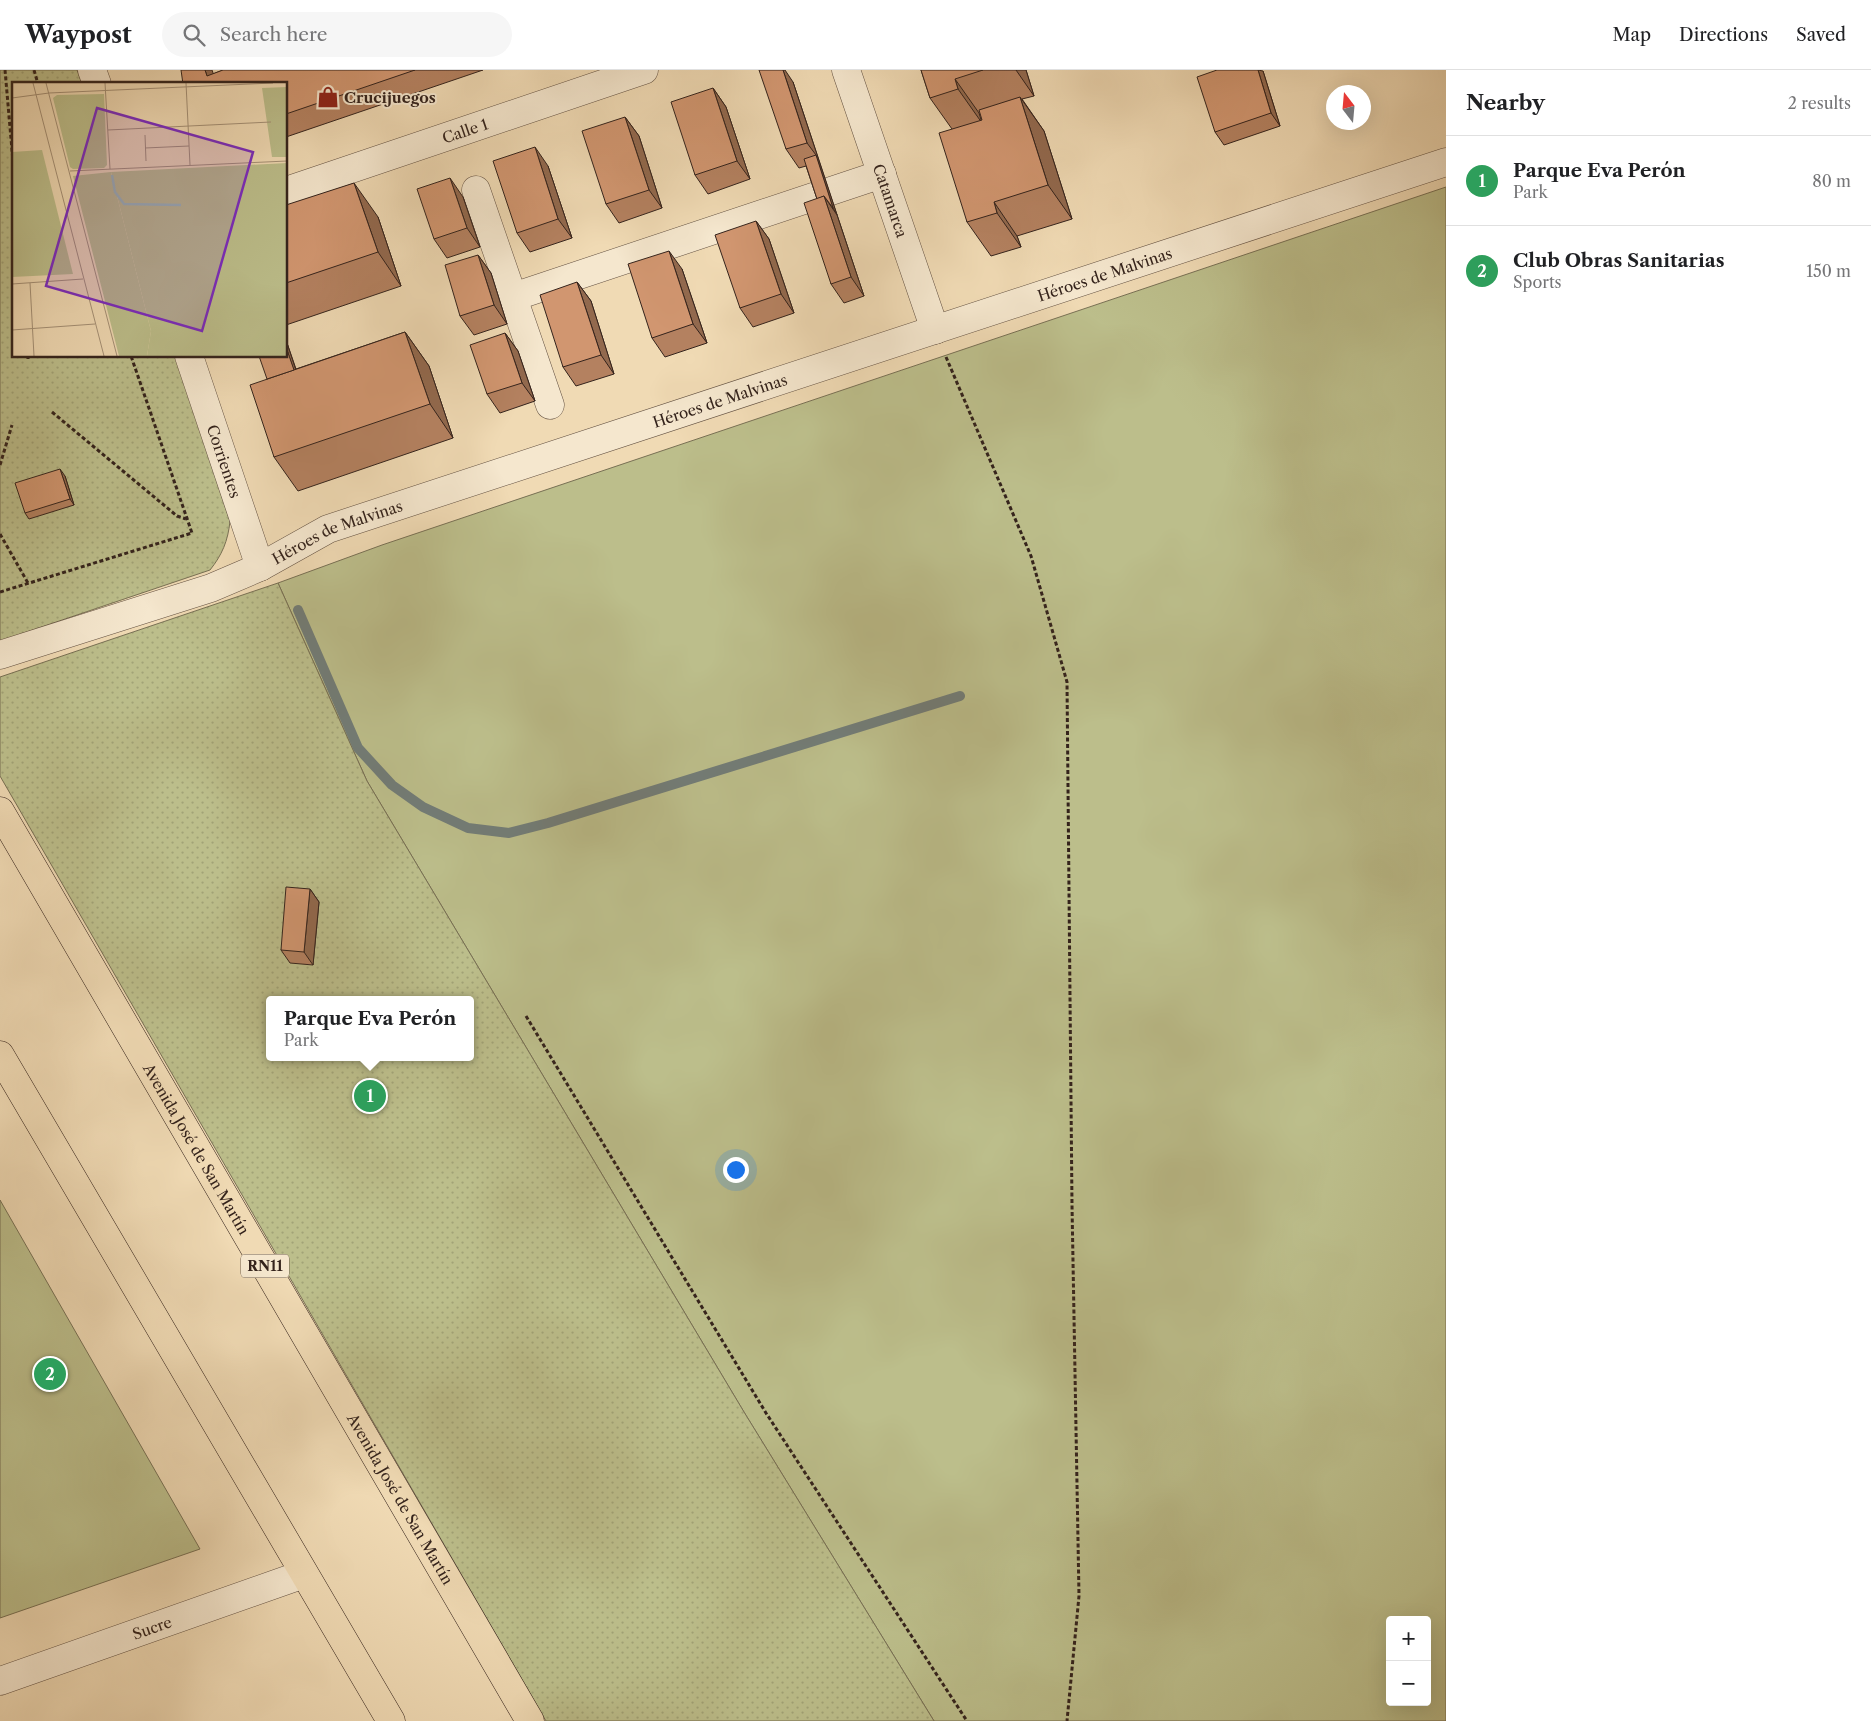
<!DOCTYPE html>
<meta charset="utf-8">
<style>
:root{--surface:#fff;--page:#f6f6f6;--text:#202124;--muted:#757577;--line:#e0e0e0;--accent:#b45309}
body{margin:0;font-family:"Libre Caslon Text",serif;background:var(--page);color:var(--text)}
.controls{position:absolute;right:15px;bottom:15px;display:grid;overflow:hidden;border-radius:5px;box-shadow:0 5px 20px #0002}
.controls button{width:45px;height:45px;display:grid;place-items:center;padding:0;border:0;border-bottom:1px solid var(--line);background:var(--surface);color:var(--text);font:25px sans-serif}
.compass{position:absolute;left:1326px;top:15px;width:45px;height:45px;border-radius:50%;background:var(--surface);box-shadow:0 5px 20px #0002;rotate:344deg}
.you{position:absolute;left:735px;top:1099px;width:18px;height:18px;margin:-12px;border:4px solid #fff;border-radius:50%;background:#1a73e8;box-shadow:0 0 0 8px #1a73e833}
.badge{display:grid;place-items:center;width:32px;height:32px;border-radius:50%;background:var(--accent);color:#fff;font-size:16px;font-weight:700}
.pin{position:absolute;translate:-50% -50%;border:2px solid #fff;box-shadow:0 1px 5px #0006}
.popup{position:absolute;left:266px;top:926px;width:208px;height:65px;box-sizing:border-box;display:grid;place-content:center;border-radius:5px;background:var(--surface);filter:drop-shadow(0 1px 4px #0005);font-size:16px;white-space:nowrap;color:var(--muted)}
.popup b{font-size:19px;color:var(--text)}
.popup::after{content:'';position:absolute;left:50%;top:100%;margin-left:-10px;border:10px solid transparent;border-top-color:var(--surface)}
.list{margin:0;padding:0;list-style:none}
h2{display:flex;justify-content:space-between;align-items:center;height:65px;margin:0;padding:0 20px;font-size:21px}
h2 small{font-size:16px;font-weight:400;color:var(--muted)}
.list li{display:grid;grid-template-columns:32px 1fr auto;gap:15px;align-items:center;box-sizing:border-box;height:90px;padding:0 20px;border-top:1px solid var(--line)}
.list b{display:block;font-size:19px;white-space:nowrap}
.list p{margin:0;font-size:16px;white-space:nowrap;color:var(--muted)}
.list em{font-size:16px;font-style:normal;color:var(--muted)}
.icon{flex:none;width:28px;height:28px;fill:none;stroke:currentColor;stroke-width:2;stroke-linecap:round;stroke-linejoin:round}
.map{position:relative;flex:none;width:1446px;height:1651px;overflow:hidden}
header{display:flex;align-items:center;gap:30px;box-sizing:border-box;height:70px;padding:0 25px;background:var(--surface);border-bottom:1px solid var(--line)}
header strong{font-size:24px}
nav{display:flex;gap:28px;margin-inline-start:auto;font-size:18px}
.search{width:350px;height:45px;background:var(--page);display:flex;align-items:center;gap:12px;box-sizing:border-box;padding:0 18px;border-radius:28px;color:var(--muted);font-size:19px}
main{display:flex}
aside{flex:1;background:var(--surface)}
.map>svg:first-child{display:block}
.green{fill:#bcbe8b;stroke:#787054;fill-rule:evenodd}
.park{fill:url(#park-dots);stroke:#787054;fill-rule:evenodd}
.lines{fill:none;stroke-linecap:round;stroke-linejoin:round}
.stream{stroke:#727d78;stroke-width:10}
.minor-casing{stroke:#635142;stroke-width:29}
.major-casing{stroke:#34231c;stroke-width:29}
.path{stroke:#34231c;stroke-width:3;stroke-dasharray:4 2.5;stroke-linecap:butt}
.minor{stroke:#f5e7ce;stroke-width:28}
.major{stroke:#f0dab4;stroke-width:28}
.wall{fill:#b48160;stroke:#34231c}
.shaded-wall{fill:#92694e;stroke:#34231c}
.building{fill:#d19670;stroke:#34231c}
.labels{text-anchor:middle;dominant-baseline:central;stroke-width:4;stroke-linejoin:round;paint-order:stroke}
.shield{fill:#f5e7ce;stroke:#6e5e51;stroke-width:1}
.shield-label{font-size:14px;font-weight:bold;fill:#34231c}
.poi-label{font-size:15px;font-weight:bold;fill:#34231c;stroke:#f5e7ce;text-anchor:start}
.street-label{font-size:15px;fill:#34231c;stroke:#f5e7ce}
.inset-river{fill:none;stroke:#9cb9b5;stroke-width:2.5}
.inset-road{fill:none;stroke:#a59177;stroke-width:1}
.view{fill:#7b2cbf;fill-opacity:0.15;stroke:#7b2cbf;stroke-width:2.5}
.inset-edge{fill:none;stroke:#34231c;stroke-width:2.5}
</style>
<header>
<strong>Waypost</strong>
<div class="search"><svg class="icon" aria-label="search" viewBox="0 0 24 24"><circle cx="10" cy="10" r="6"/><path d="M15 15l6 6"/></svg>Search here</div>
<nav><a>Map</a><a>Directions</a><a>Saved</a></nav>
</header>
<main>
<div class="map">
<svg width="1446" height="1651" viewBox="0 0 1446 1651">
<defs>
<pattern id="park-dots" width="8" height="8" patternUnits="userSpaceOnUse" patternTransform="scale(1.25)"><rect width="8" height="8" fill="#bcbe8b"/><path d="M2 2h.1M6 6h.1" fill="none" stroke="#a2a377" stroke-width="1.8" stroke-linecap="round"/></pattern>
</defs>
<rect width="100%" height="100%" fill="#f0dab4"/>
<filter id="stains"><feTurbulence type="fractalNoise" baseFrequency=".004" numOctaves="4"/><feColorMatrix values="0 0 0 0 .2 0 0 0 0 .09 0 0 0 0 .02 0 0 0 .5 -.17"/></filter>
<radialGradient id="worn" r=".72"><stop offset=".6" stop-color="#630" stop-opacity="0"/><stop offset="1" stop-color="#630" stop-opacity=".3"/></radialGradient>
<g class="green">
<path d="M1446 117V1651H934L744 1342 367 711 278 513 382 475ZM1390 1550H1427V1632H1390Z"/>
<path d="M0 1130 200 1479 0 1548Z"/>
</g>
<g class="park">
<path d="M0 0H77L82 14H14V286H175L230 451C228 471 222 485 210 500L0 571Z"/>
<path d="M278 513 367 711 744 1342 934 1651H546L0 706V607ZM270 930H470V987H270Z"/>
</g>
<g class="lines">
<path class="stream" d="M298 540 358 678 392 715 423 737 468 758 509 763 548 753 960 626"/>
<g class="minor-casing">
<g id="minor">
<path d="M92 0 97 14"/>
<path id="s1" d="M846 0 935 260"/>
<path d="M476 120 550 335"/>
<path id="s2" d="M286 121 644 0"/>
<path d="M513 227 882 104"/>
<path id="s3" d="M189 286 260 497"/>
<path id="s4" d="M0 585 211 518 260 497 328 459 1446 92"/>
<path id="s5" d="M0 1611 304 1504"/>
</g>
</g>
<g class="major-casing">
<g id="major">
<path id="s6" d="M0 741 530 1651"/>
<path d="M0 985 391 1651"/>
</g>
</g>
<g class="path">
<path d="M5 0 14 103"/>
<path d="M34 0 38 14"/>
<path d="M28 286V289"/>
<path d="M946 287 1031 486 1067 612 1072 1135 1079 1526 1067 1651"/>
<path d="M52 342 177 446 186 449"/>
<path d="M0 395 12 355"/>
<path d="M0 464 28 513"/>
<path d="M0 522 192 463 131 286"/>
<path d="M526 946 766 1343 967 1651"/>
</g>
<use href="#minor" class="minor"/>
<use href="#major" class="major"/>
</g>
<g class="wall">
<path d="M223 0H483L286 67V14L213 4Z"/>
<path d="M921 0H1026L1034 26 1022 29 1044 61 1072 149 1017 166 1021 177 991 186 967 152 952 59 930 28Z"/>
<path d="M1263 1 1280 56 1224 75 1215 62Z"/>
<path d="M793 12 864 226 844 233 831 214 817 129 806 96 799 98 786 79Z"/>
<path d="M713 18 726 37 750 109 708 124 695 105Z"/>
<path d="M625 47 639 66 662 138 619 153 606 134Z"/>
<path d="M548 96 572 168 530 182 517 163Z"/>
<path d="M463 127 480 177 447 188 434 169Z"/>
<path d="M286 135 378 147 401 216 286 255Z"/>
<path d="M756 151 769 169 794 243 753 257 740 238Z"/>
<path d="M478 185 491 203 507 254 474 265 460 246Z"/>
<path d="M682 199 707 273 665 287 652 268Z"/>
<path d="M577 212 591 231 614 304 576 316 563 297Z"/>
<path d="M405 262 429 296 453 368 298 421 274 387 267 309 286 286V270L296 299Z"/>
<path d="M505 263 518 281 535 331 500 343 487 324Z"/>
<path d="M65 406 74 435 29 449 25 443Z"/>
<path d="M310 819 319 832 313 895 290 893 281 880Z"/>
</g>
<g class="shaded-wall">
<path d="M205 0H212L217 14 207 6Z"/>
<path d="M783 0H785L793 12 837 145 833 138 816 85 807 73Z"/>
<path d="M1016 0H1026L1034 26Z"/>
<path d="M1258 0 1263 1 1280 56 1271 43Z"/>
<path d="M955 9 979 43 982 53 958 19Z"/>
<path d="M713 18 726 37 750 109 737 91Z"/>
<path d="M1020 27 1044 61 1072 149 1048 115Z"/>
<path d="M625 47 639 66 662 138 649 120Z"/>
<path d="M535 77 548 96 572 168 558 149Z"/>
<path d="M450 108 463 127 480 177 467 158Z"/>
<path d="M354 113 378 147 401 216 378 182Z"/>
<path d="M824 126 837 145 864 226 851 207Z"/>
<path d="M994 132 1017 166 1021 177 997 143Z"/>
<path d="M756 151 769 169 794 243 781 224Z"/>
<path d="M669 181 682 199 707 273 693 254Z"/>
<path d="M478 185 491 203 507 254 494 235Z"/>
<path d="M577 212 591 231 614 304 601 285Z"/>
<path d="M405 262 429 296 453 368 430 334Z"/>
<path d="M505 263 518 281 535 331 522 313Z"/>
<path d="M286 270 308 337 304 331 286 277Z"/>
<path d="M60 399 65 406 74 435 70 429Z"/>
<path d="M310 819 319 832 313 895 304 882Z"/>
</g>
<g class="building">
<path d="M181 0H205L207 6 223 0H415L286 44V14H183Z"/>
<path d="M759 0H783L807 73 786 79Z"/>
<path d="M921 0H983L955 9 958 19 930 28Z"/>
<path d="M1217 0H1258L1271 43 1215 62 1197 7Z"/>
<path d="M713 18 737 91 695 105 671 32Z"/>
<path d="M1020 27 1048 115 994 132 997 143 967 152 939 63 982 50 979 40Z"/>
<path d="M625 47 649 120 606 134 582 61Z"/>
<path d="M535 77 558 149 517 163 493 91Z"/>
<path d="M816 85 833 138 824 126 817 129 804 89Z"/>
<path d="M450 108 467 158 434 169 417 119Z"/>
<path d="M354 113 378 182 286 213V135Z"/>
<path d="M824 126 851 207 831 214 804 133Z"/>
<path d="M756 151 781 224 740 238 715 165Z"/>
<path d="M669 181 693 254 652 268 628 194Z"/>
<path d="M478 185 494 235 460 246 445 195Z"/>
<path d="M577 212 601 285 563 297 540 225Z"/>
<path d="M405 262 430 334 274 387 250 315Z"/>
<path d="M505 263 522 313 487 324 470 275Z"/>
<path d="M286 277 294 300 267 309 259 286H286Z"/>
<path d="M60 399 70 429 25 443 15 413Z"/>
<path d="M286 817 310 819 304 882 281 880Z"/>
</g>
<defs>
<g id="shop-bare" transform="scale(1.725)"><path d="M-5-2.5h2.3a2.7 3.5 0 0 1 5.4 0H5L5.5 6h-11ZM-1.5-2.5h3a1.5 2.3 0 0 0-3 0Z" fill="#8f2418" stroke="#f5e7ce" stroke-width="2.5" paint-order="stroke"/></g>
</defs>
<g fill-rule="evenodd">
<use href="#shop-bare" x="328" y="27"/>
</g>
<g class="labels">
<rect class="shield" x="241" y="1184.5" width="48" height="23" rx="4"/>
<g class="shield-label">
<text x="265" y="1196">RN11</text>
</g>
<g class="poi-label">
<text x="344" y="27">Crucijuegos</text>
</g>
<g class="street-label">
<text stroke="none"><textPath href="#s2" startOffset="189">Calle 1</textPath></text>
<text stroke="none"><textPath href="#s1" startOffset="138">Catamarca</textPath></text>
<text stroke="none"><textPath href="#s4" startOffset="1170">Héroes de Malvinas</textPath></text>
<text stroke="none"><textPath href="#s4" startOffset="765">Héroes de Malvinas</textPath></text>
<text stroke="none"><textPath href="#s3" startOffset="111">Corrientes</textPath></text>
<text stroke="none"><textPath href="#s4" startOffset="360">Héroes de Malvinas</textPath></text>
<text stroke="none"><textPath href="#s6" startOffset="391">Avenida José de San Martín</textPath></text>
<text stroke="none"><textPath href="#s6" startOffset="796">Avenida José de San Martín</textPath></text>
<text stroke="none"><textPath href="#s5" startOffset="161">Sucre</textPath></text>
</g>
</g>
<g transform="translate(12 12)">
<rect width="275" height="275" fill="#f0dab4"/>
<path d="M275 5V75H260L250 6ZM30 68 61 192 0 195V70ZM275 81V274H135L139 249 99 90Z" fill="#bcbe8b"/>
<path d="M92 12 95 83 92 86 61 87 58 85 41 16 45 13ZM99 90 139 249 135 274H107L61 94Z" fill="#bcbe8b"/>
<path class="inset-river" d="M100 93 103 110 112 122 169 123"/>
<path class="inset-road" d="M21 1 92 274M34 1 105 274M93 1 98 87M174 1 178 83M37 11 261 1M0 16 37 11M96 48 259 40M133 53 134 79M133 66 177 64M58 89 275 79M18 201 22 274M0 202 71 197M0 248 83 242"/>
<path class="view" d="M85 26 241 70 190 249 34 204Z"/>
<rect width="275" height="275" class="inset-edge"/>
</g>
<rect width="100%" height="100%" filter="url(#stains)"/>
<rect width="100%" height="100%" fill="url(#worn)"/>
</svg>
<div class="controls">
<button>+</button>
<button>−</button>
</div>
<svg class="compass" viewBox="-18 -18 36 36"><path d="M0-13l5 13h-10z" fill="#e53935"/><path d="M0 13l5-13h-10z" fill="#757577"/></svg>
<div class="you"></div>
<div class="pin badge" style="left:370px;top:1026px;background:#2e9e5b">1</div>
<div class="popup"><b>Parque Eva Perón</b>Park</div>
<div class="pin badge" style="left:50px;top:1304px;background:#2e9e5b">2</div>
</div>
<aside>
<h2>Nearby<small>2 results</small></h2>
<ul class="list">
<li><span class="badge" style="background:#2e9e5b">1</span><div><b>Parque Eva Perón</b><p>Park</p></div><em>80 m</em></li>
<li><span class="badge" style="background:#2e9e5b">2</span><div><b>Club Obras Sanitarias</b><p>Sports</p></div><em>150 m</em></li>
</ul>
</aside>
</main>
